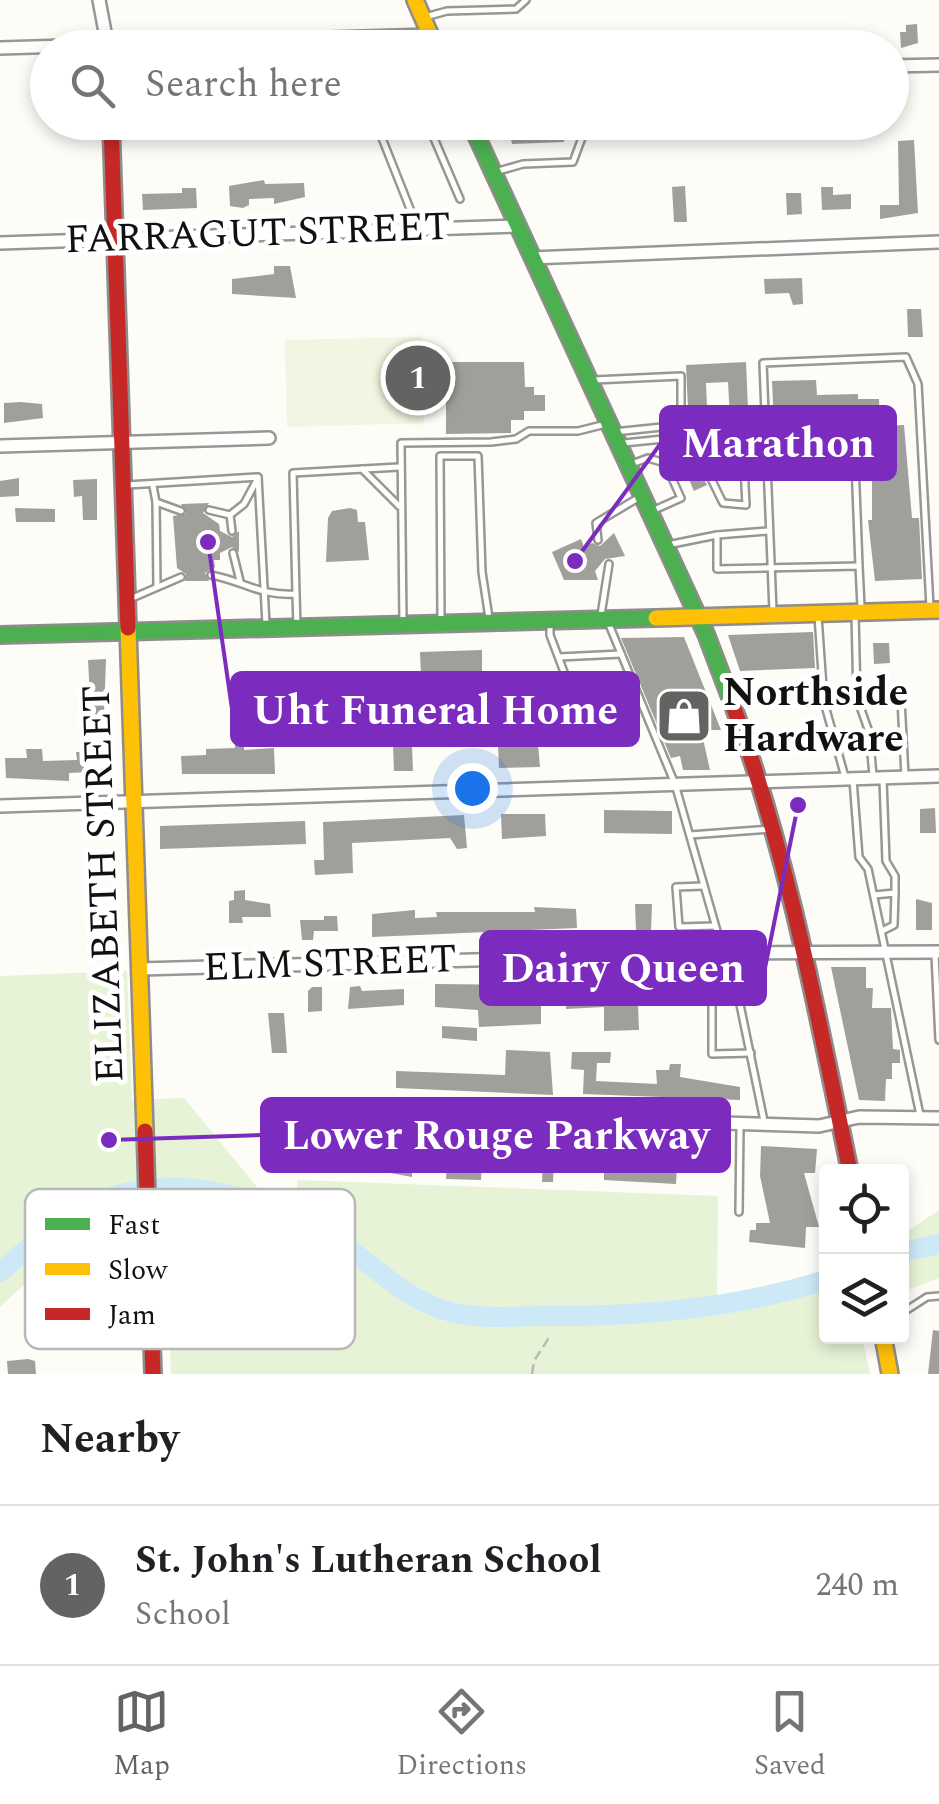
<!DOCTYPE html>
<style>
:root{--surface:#fff;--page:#f6f6f6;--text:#202124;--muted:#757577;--line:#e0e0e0;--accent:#646362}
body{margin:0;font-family:Spectral,serif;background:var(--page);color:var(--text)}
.controls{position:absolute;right:30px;bottom:30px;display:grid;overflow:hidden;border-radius:10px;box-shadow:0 5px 15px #0003}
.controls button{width:90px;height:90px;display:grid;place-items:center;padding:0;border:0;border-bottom:2px solid var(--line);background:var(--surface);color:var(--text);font:50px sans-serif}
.you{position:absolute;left:472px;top:788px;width:35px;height:35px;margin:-25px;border:8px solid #fff;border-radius:50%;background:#1a73e8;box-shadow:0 0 0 15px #1a73e833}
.badge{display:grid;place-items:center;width:65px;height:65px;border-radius:50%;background:var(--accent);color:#fff;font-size:32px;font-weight:700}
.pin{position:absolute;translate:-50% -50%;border:5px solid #fff;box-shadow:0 2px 10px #0006}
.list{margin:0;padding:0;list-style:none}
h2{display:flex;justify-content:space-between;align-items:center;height:130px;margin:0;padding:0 40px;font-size:42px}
h2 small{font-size:32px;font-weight:400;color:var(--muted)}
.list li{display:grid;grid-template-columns:65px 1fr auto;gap:30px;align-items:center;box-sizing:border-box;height:160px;padding:0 40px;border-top:2px solid var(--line)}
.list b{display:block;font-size:38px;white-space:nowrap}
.list p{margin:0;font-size:32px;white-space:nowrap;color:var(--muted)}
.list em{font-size:32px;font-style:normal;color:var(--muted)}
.icon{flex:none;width:55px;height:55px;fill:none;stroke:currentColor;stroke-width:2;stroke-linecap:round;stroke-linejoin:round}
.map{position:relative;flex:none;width:939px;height:1374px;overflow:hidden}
.search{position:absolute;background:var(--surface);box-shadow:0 5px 15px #0003;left:30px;right:30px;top:30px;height:110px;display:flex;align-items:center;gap:25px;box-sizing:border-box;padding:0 35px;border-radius:55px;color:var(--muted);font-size:38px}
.sheet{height:290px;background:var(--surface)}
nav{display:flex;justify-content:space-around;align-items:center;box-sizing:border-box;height:140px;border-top:2px solid var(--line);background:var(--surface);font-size:28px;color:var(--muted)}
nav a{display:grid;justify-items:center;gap:5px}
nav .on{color:var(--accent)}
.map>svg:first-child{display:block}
.green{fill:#e7f3d7}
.pitch{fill:#f0f6e1}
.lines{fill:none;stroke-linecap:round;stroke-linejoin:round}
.river{stroke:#cde8f7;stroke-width:20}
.building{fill:#a19f9c}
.lane-casing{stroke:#979795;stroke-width:10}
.street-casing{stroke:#979795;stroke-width:16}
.fast-casing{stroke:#8e8d8b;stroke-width:20}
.slow-casing{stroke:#8e8d8b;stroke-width:20}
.jam-casing{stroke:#8e8d8b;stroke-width:20}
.path{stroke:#b9b9b8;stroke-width:2.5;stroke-dasharray:10 5;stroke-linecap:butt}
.lane{stroke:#fffffe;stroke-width:5}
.street{stroke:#fffffe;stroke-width:11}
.fast{stroke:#4caf50;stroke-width:15}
.slow{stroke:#ffc107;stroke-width:15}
.jam{stroke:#c62828;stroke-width:15}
.labels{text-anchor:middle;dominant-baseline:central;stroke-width:10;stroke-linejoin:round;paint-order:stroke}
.street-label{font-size:40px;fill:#111;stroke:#fff}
.poi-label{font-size:40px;font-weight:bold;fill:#111;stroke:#fff;text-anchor:start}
.key{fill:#fff;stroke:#b8b8b8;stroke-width:2.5}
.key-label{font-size:28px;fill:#111}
.leader{fill:none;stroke:#7b2cbf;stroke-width:4}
.callout-dot{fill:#7b2cbf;stroke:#fff;stroke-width:4}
.callout{fill:#7b2cbf;stroke:#7b2cbf;stroke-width:4}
.callout-label{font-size:42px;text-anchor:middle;font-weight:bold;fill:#fff}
</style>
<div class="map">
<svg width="939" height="1374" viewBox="0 0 939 1374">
<rect width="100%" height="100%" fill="#fdfcf7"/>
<g class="green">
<path d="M127 971 132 1100 184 1098 298 1237 297 1180 718 1196 717 1307 826 1280V1336L862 1337 870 1374H171L167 1259 136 1260 71 1241 0 1307V976Z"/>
<path d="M939 1210V1278L902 1292V1229H911Z"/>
</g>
<path class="pitch" d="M422 337 424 423 287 427 285 340Z"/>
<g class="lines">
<g class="river">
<path d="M902 1252 939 1244"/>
<path d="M0 1272C27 1250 60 1217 91 1204 176 1169 269 1196 343 1245 385 1273 411 1307 466 1315 490 1319 517 1316 542 1316 639 1317 733 1309 826 1280"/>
</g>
</g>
<g class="building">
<path d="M917 24 918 43 901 48 900 32H906V25Z"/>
<path d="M507 122H567V132H563L564 142 512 144Z"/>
<path d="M914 140 918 213 880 219V205H899L898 141Z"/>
<path d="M264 180 265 184 304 183 305 197 274 204V198L249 199V205L243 208 230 206 229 186Z"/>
<path d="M685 186 687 222H674L672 187Z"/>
<path d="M821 187H833V195L851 194V209L822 210Z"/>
<path d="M182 188H196L197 208 143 210 142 194 182 193Z"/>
<path d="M786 193H801L802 214 787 215Z"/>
<path d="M274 266H290L296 298 232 294V279L274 274Z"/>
<path d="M802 278 803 304 793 305 789 293 765 294 764 279Z"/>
<path d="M907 309H921L923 337H908Z"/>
<path d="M435 362H524L525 387H534V395H545V411H524V420H511V433L446 434V403H435Z"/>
<path d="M746 362 750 455 706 457 704 437 731 436 728 382 706 383 708 430 689 431 686 365Z"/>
<path d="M816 380 817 395 858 394V399H879L880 426 904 425 912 518H919L922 579 875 581 868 520H872V436L818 437V448L775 449 772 381Z"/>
<path d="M20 402 42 404 43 418 4 423V403Z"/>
<path d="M695 463 707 485 694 491 684 468Z"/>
<path d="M19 478V496L0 497V481Z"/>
<path d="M97 479V520H83L82 496 74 497 73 480Z"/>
<path d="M209 503 203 513 219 524 220 531 232 537 239 531V552L232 547 220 553V560H214L215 567 205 573 209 581H185L186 574 177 568 173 516 186 514 181 504Z"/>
<path d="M15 508 55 509V522H16Z"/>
<path d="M350 508 357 510 358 522H365L369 560 326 562 328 518 332 511Z"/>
<path d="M614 533 625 556 605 559 595 571 598 580H564L552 552 581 539 584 547 592 543 600 546Z"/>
<path d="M813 632 815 668 740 671 728 635Z"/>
<path d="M684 637 721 730H701L710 770H683L680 756 671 758 621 638Z"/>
<path d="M873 643H889L890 663 874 664Z"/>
<path d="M482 650V702L422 699 420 652Z"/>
<path d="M106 659 104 714 91 715 88 660Z"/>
<path d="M545 709 546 720 536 721 540 767 499 768 498 745 524 744 523 723 508 724 507 710Z"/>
<path d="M235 744H244V750L274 748 275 774H182L181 756 206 755V749L235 748Z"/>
<path d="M393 746H412L413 771H394Z"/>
<path d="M26 749H42L43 761 77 760 76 752H89L90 772 69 773V781L6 778 5 758H27Z"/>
<path d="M935 808 936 833H920V809Z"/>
<path d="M604 810 672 811V834L604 833Z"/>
<path d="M501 814H545L546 836 502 839Z"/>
<path d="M464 815 467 848 457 849 450 838 352 843 353 873 315 875 314 860H324L323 822Z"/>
<path d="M305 821 306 844 160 849V826Z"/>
<path d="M245 890V900L270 904 271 917H242L243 923H229V901L234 900V891Z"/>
<path d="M916 899 932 903V930H916Z"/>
<path d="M635 904H652L651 931H636Z"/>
<path d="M534 907 576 909 577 928 372 937V914L415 910V918L437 917 436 912H535Z"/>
<path d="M324 916H337L338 931H314L313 940H302L300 920H324Z"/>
<path d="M831 967H866V988H873L872 1008H891L893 1049 900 1050V1063H892V1079H886L885 1101 859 1100Z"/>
<path d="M580 979V983L659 981 660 1003 638 1004 639 1030 604 1031V1007L566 1009V1002L541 1004V1024L479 1027 478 1010 435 1007V984L524 985Z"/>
<path d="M360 986 362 991 404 989V1005L348 1009 350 987Z"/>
<path d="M312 987H322V1011L308 1012V991Z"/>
<path d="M268 1013H284L287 1053H272Z"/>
<path d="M442 1026 477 1028V1041L442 1038Z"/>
<path d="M506 1050 550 1052 553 1095 396 1088V1071L505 1075Z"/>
<path d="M572 1052H611L610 1063H597L596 1081 657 1084 656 1070H669L670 1064H681L680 1077 740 1087V1100L583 1094 584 1070 571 1069Z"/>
<path d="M617 1137 632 1138V1143L718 1144 717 1162 708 1161V1167L677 1166 676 1184 604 1180V1159L596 1158V1141H616Z"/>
<path d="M495 1138H508L507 1161 482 1160 481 1180 446 1179 447 1156 407 1160V1139Z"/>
<path d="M535 1141 571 1144V1160H554L553 1182H542L543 1158H535Z"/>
<path d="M761 1146 817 1149 815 1173H804L819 1227H806L805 1248 749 1242 750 1230H756V1223H770L760 1176Z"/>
<path d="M386 1161 412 1162V1177L385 1172Z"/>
<path d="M933 1330 939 1331V1374H928Z"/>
<path d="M28 1359 35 1361 36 1374H8L7 1361Z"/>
</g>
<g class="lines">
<g class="lane-casing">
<g id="lane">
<path d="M425 17 447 11 516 9 526 0"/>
<path d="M480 48 552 42 567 48"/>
<path d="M404 122 378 128 418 229"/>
<path d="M427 122 460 199"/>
<path d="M495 172 523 164 573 162 586 127 685 124"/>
<path d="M594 380 681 376V425"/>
<path d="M614 432 681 425 683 437 624 443"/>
<path d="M683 437C702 456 711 479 723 503L746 505 744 466 705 468"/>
<path d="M767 464 763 363 906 357 918 384 930 607"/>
<path d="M629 465 648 458 665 463 681 498 652 511"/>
<path d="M362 469 399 506"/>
<path d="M127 485 258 477 266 624"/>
<path d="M153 486 156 502 181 511"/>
<path d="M156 502 157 587"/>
<path d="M209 510 230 515 232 531"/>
<path d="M230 515 244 504 258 478"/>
<path d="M717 535 768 531"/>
<path d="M598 540 596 523 638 498"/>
<path d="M667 545 717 535V569L859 566 861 607"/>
<path d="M233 553 240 581"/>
<path d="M211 575C247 582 258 596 296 594L293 473 399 467"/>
<path d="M296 594 297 626"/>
<path d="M130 599 181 577"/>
<path d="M773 611 767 464 855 462 859 566"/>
<path d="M601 615 609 564"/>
<path d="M818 616 824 702 845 777"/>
<path d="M441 619 440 456H478L482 572 489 618"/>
<path d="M403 622 401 443 491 442 516 439 529 431H578L606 424"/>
<path d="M608 622 675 784 723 952"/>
<path d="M550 623V635L573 696 583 700 639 697"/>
<path d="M559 657 621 654"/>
<path d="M568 683 632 680"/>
<path d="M824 702 857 698 855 614"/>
<path d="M873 775 869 732 857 698 901 700 905 776"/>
<path d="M853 780 859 857 868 869 920 1115"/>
<path d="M883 780 886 861 895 876V893"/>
<path d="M690 835 771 829"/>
<path d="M704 886 676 887 679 927 715 926"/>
<path d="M874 895 895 893 894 925 882 931"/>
<path d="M935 955 939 1040"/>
<path d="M730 956 764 1121"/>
<path d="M735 977H712V1054L751 1053"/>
<path d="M739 1212 740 1127"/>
<path d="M902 1313 927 1297 939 1296"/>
</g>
</g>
<g class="street-casing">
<g id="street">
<path d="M99 0 108 48"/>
<path d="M0 48 430 35"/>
<path d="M892 66 939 65"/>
<path d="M0 243 516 226"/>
<path d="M531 258 939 242"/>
<path d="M0 446 269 438"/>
<path d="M0 806 939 776"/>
<path d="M140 969 730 953 939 952"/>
<path d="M300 1110 819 1126 859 1117 939 1118"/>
</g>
</g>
<g class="fast-casing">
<g id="fast">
<path d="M470 122 706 634 731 700"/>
<path d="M0 635 656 618"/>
</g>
</g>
<g class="slow-casing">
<g id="slow">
<path d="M415 0 436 48"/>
<path d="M656 618 939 610"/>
<path d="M128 628 145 1131"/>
<path d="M883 1336 890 1374"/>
</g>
</g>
<g class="jam-casing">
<g id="jam">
<path d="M111 122 128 628"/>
<path d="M731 700C788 854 817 1012 850 1172"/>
<path d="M145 1131 153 1374"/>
</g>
</g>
<path class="path" d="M532 1374 534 1361 550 1336"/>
<use href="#lane" class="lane"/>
<use href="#street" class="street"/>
<use href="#fast" class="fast"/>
<use href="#slow" class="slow"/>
<use href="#jam" class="jam"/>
</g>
<defs>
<g id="shop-square" transform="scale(2.875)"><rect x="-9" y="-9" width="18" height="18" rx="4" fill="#646362" stroke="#fff"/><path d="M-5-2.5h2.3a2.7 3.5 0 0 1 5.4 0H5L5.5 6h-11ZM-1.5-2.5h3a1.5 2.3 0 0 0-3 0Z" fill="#fff"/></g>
</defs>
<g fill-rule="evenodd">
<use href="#shop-square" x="684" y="716"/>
</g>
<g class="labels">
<g class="street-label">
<text transform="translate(258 234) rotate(-2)">FARRAGUT STREET</text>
<text transform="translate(104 884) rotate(-92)">ELIZABETH STREET</text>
<text transform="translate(330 964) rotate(-2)">ELM STREET</text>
</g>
<g class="poi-label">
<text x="723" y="693">Northside<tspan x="723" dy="46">Hardware</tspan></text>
</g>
</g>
<rect x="25" y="1189" width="330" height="160" rx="15" class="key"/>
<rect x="45" y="1218" width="45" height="12" fill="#4caf50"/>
<rect x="45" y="1263" width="45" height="12" fill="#ffc107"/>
<rect x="45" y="1308" width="45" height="12" fill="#c62828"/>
<g class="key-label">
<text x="108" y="1234">Fast</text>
<text x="108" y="1279">Slow</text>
<text x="108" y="1324">Jam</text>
</g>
<path class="leader" d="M575 561L661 443M208 542L232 709M798 805L765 968M109 1140L262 1135"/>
<g class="callout-dot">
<circle cx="575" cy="561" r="10"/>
<circle cx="208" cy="542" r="10"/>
<circle cx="798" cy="805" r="10"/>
<circle cx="109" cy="1140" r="10"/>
</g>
<g class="callout">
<rect x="661" y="407" width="234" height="72" rx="10"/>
<rect x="232" y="673" width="406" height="72" rx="10"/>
<rect x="481" y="932" width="284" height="72" rx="10"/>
<rect x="262" y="1099" width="467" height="72" rx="10"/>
</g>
<g class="callout-label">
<text x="778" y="457">Marathon</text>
<text x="435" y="724">Uht Funeral Home</text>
<text x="623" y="982">Dairy Queen</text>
<text x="496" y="1149">Lower Rouge Parkway</text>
</g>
</svg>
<div class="controls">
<button><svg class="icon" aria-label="locate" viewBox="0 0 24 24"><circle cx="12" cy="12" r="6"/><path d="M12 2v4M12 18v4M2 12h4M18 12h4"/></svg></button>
<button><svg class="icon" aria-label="layers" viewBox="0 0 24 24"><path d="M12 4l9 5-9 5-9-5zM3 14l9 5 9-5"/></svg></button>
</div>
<div class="you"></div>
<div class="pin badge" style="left:418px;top:378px">1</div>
<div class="search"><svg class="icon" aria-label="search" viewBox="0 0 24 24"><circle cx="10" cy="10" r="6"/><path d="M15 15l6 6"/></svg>Search here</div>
</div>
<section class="sheet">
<h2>Nearby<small></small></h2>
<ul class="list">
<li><span class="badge">1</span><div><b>St. John's Lutheran School</b><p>School</p></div><em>240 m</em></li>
</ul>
</section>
<nav>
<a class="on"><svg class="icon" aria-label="map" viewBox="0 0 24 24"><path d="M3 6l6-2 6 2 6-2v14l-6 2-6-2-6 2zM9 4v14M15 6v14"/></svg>Map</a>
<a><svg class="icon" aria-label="directions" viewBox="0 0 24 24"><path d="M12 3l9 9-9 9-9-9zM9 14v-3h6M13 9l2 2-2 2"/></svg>Directions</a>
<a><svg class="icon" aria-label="saved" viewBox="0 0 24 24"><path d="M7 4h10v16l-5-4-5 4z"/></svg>Saved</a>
</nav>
